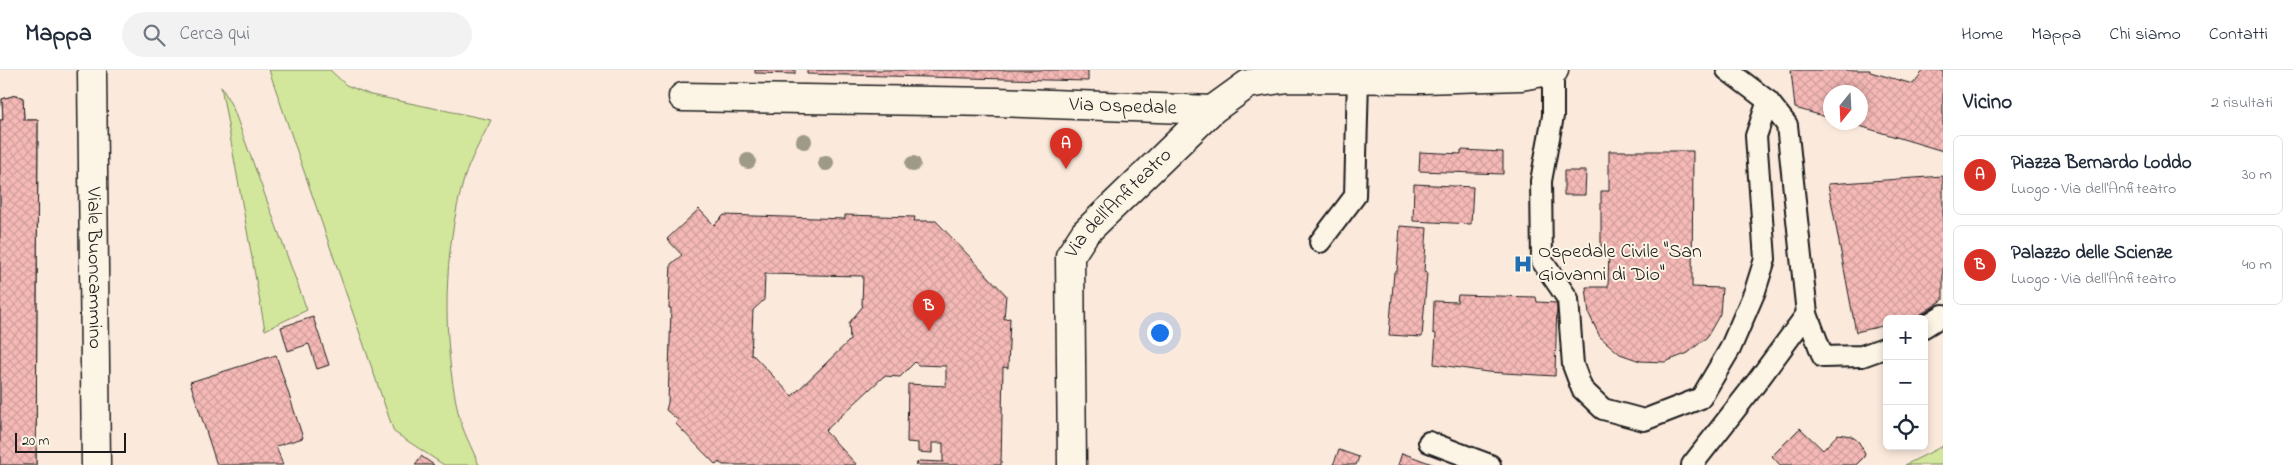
<!DOCTYPE html>
<html lang="it">
<meta charset="utf-8">
<style>
:root{--surface:#fff;--page:#f2f2f3;--text:#1f2937;--muted:#747a83;--line:#e0e1e3;--accent:#d93025}
body{margin:0;font-family:"Indie Flower",sans-serif;background:var(--page);color:var(--text)}
.controls{position:absolute;right:15px;bottom:15px;display:grid;overflow:hidden;border-radius:8px;box-shadow:0 2px 8px #0003}
.controls button{width:45px;height:45px;display:grid;place-items:center;padding:0;border:0;border-bottom:1px solid var(--line);background:var(--surface);color:var(--text);font:25px sans-serif}
.compass{position:absolute;left:1823px;top:15px;width:45px;height:45px;border-radius:50%;background:var(--surface);box-shadow:0 2px 8px #0003;rotate:198deg}
.scale{position:absolute;left:15px;bottom:12px;width:111px;box-sizing:border-box;padding-left:5px;border:2px solid #1c1c1c;border-top:0;font-size:14px;line-height:18px;white-space:nowrap;color:#1c1c1c;-webkit-text-stroke:4px #fcf5e5;paint-order:stroke}
.you{position:absolute;left:1159px;top:262px;width:18px;height:18px;margin:-12px;border:4px solid #fff;border-radius:50%;background:#1a73e8;box-shadow:0 0 0 8px #1a73e833}
.badge{display:grid;place-items:center;width:32px;height:32px;border-radius:50%;background:var(--accent);color:#fff;font-size:16px;font-weight:700}
.pin{position:absolute;translate:-50% -41px;filter:drop-shadow(0 1px 2px #0008)}
.pin::after{content:'';position:absolute;top:26px;width:18px;height:15px;background:inherit;clip-path:polygon(0 0,100% 0,50% 100%)}
.list{margin:0;padding:0;list-style:none}
h2{display:flex;justify-content:space-between;align-items:center;height:65px;margin:0;padding:0 20px;font-size:21px}
h2 small{font-size:16px;font-weight:400;color:var(--muted)}
.list li{display:grid;grid-template-columns:32px 1fr auto;gap:15px;align-items:center;box-sizing:border-box;height:80px;margin:0 10px 10px;padding:0 10px;border:1px solid var(--line);border-radius:8px}
.list b{display:block;font-size:19px;white-space:nowrap}
.list p{margin:0;font-size:16px;white-space:nowrap;color:var(--muted)}
.list em{font-size:16px;font-style:normal;color:var(--muted)}
.icon{flex:none;width:28px;height:28px;fill:none;stroke:currentColor;stroke-width:2;stroke-linecap:round;stroke-linejoin:round}
.map{position:relative;flex:none;width:1943px;height:395px;overflow:hidden}
header{display:flex;align-items:center;gap:30px;box-sizing:border-box;height:70px;padding:0 25px;background:var(--surface);border-bottom:1px solid var(--line)}
header strong{font-size:24px}
nav{display:flex;gap:28px;margin-inline-start:auto;font-size:18px}
.search{width:350px;height:45px;background:var(--page);display:flex;align-items:center;gap:12px;box-sizing:border-box;padding:0 18px;border-radius:28px;color:var(--muted);font-size:19px}
main{display:flex}
aside{flex:1;background:var(--surface)}
.map>svg:first-child{display:block}
.green{fill:#d3e79c;stroke:#78825c}
.building{fill:url(#building-cross-hatch);stroke:#1c1c1c;fill-rule:evenodd}
.lines{fill:none;stroke-linecap:round;stroke-linejoin:round}
.lane-casing{stroke:#1c1c1c;stroke-width:24}
.street-casing{stroke:#1c1c1c;stroke-width:31}
.secondary-casing{stroke:#1c1c1c;stroke-width:31}
.lane{stroke:#fcf5e5;stroke-width:20}
.street{stroke:#fcf5e5;stroke-width:28}
.secondary{stroke:#fcf5e5;stroke-width:28}
.tree{fill:#9f9a87}
.labels{text-anchor:middle;dominant-baseline:central;stroke-width:4;stroke-linejoin:round;paint-order:stroke}
.street-label{font-size:20px;fill:#1c1c1c;stroke:#fcf5e5}
.poi-label{font-size:20px;fill:#1c1c1c;stroke:#fcf5e5;text-anchor:start}
</style>
<header>
<strong>Mappa</strong>
<div class="search"><svg class="icon" aria-label="search" viewBox="0 0 24 24"><circle cx="10" cy="10" r="6"/><path d="M15 15l6 6"/></svg>Cerca qui</div>
<nav><a>Home</a><a>Mappa</a><a>Chi siamo</a><a>Contatti</a></nav>
</header>
<main>
<div class="map">
<svg width="1943" height="395" viewBox="0 0 1943 395">
<defs>
<pattern id="building-cross-hatch" width="8" height="8" patternUnits="userSpaceOnUse" patternTransform="scale(1.25)"><rect width="8" height="8" fill="#f5b9b6"/><path d="M0 0l8 8M0 8l8-8" fill="none" stroke="#d19e9c"/></pattern>
</defs>
<rect width="100%" height="100%" fill="#fbe9dc"/>
<filter id="ink" filterUnits="userSpaceOnUse"><feTurbulence type="fractalNoise" baseFrequency=".02" numOctaves="2"/><feDisplacementMap in="SourceGraphic" scale="10" xChannelSelector="R" yChannelSelector="G"/><feConvolveMatrix kernelMatrix="1 2 1 2 8 2 1 2 1" color-interpolation-filters="sRGB"/></filter>
<g filter="url(#ink)">
<g class="green">
<path d="M269 0H330L346 15 371 25 491 50C482 69 470 89 464 109 443 182 442 268 458 342 462 360 472 378 479 395H444L394 362Z"/>
<path d="M221 16 233 38 307 240 265 260Z"/>
<path d="M1943 376V395H1905Z"/>
</g>
<g class="building">
<path d="M755 0H795V4L755 3Z"/>
<path d="M807 0H1088V11L807 4Z"/>
<path d="M1791 0H1870V2L1913 14 1924 0H1943V81L1846 52H1860V22H1830V48L1795 38Z"/>
<path d="M16 25 23 28 24 50H38L36 395H0V50H3L2 29Z"/>
<path d="M16 25 23 28 24 50H38L36 395H0V50H3L2 29Z"/>
<path d="M1461 80 1503 82V104L1419 101 1420 82 1461 84Z"/>
<path d="M1609 81H1693L1692 217 1722 218 1720 244 1707 267 1688 283 1665 292 1640 291 1620 284 1600 267 1589 244 1586 217H1608L1609 180H1601V121H1609Z"/>
<path d="M1564 101H1586L1585 125H1564Z"/>
<path d="M1943 106V230L1913 249H1887V255L1856 262 1828 114Z"/>
<path d="M1414 114 1473 117 1471 154 1413 151Z"/>
<path d="M699 139 714 155 724 145 845 149V145L915 147 914 151H936L1006 225 1004 249 1010 248 1008 298 1003 297 1001 395H915L919 391 943 392V373H932V383L918 382V373L907 372 908 314 946 316V296L918 295 915 292 900 307 884 306 825 361 857 395H723L719 392 716 395 675 353 678 350 666 340 668 333 671 238H669L671 194 682 185 667 169ZM765 204 863 206 862 235 863 236 849 253 850 270 792 326 754 286 751 285 753 240 764 230Z"/>
<path d="M1400 156 1427 158 1424 202 1427 203 1422 267 1389 265 1394 202H1397Z"/>
<path d="M1458 225 1536 227 1537 232 1557 233 1555 306 1487 302 1434 294 1436 264 1433 263 1434 231 1457 232Z"/>
<path d="M313 247 329 295 317 299 309 274 288 281 281 257Z"/>
<path d="M276 285 303 368 276 376 283 395H217L190 312Z"/>
<path d="M1800 358 1823 380 1838 364 1851 366 1858 371 1865 383 1864 387 1856 395H1780L1772 386Z"/>
<path d="M1339 380 1359 387 1356 395H1333Z"/>
<path d="M1402 383 1435 395H1398Z"/>
<path d="M421 386 434 395H415Z"/>
</g>
<g class="lines">
<g class="lane-casing">
<g id="lane">
<path d="M1727 0 1768 31 1787 55 1807 244 1823 287 1862 286 1887 277"/>
<path d="M1553 1V46L1541 111 1542 191 1568 229 1573 295 1582 319 1603 339 1644 350 1701 328 1730 279 1755 221 1765 189 1756 66 1768 31"/>
<path d="M1320 172 1355 126 1358 8"/>
<path d="M1924 257 1943 245"/>
<path d="M1429 372 1490 395"/>
<path d="M1692 395 1756 313 1807 244"/>
</g>
</g>
<g class="street-casing">
<g id="street">
<path id="s1" d="M683 27 997 32 1212 40"/>
</g>
</g>
<g class="secondary-casing">
<g id="secondary">
<path id="s2" d="M92 0 96 395"/>
<path id="s3" d="M1072 395 1070 186 1085 163 1212 40 1248 14 1287 8 1423 9 1521 6 1554 0"/>
</g>
</g>
<use href="#lane" class="lane"/>
<use href="#street" class="street"/>
<use href="#secondary" class="secondary"/>
</g>
<g class="tree">
<circle cx="804" cy="71" r="8"/>
<circle cx="748" cy="91" r="8"/>
<circle cx="826" cy="93" r="8"/>
<circle cx="913" cy="94" r="8"/>
</g>
</g>
<defs>
<g id="hospital-bare" transform="scale(1.5)"><path d="M-5-5h3v3.5h4V-5h3V5h-3V1.5h-4V5h-3Z" fill="#1f6fb2" stroke="#fcf5e5" stroke-width="2.5" paint-order="stroke"/></g>
</defs>
<g fill-rule="evenodd">
<use href="#hospital-bare" x="1523" y="194"/>
</g>
<g class="labels">
<g class="street-label">
<text stroke="none"><textPath href="#s1" startOffset="440">Via Ospedale</textPath></text>
<text stroke="none"><textPath href="#s3" startOffset="281">Via dell'Anfiteatro</textPath></text>
<text stroke="none"><textPath href="#s2" startOffset="198">Viale Buoncammino</textPath></text>
</g>
<g class="poi-label">
<text x="1538" y="182">Ospedale Civile "San<tspan x="1538" dy="23">Giovanni di Dio"</tspan></text>
</g>
</g>
</svg>
<div class="controls">
<button>+</button>
<button>−</button>
<button><svg class="icon" aria-label="locate" viewBox="0 0 24 24"><circle cx="12" cy="12" r="6"/><path d="M12 2v4M12 18v4M2 12h4M18 12h4"/></svg></button>
</div>
<svg class="compass" viewBox="-18 -18 36 36"><path d="M0-13l5 13h-10z" fill="#e53935"/><path d="M0 13l5-13h-10z" fill="#747a83"/></svg>
<div class="scale">20 m</div>
<div class="you"></div>
<div class="pin badge" style="left:1066px;top:99px">A</div>
<div class="pin badge" style="left:929px;top:261px">B</div>
</div>
<aside>
<h2>Vicino<small>2 risultati</small></h2>
<ul class="list">
<li><span class="badge">A</span><div><b>Piazza Bernardo Loddo</b><p>Luogo · Via dell'Anfiteatro</p></div><em>30 m</em></li>
<li><span class="badge">B</span><div><b>Palazzo delle Scienze</b><p>Luogo · Via dell'Anfiteatro</p></div><em>40 m</em></li>
</ul>
</aside>
</main>
